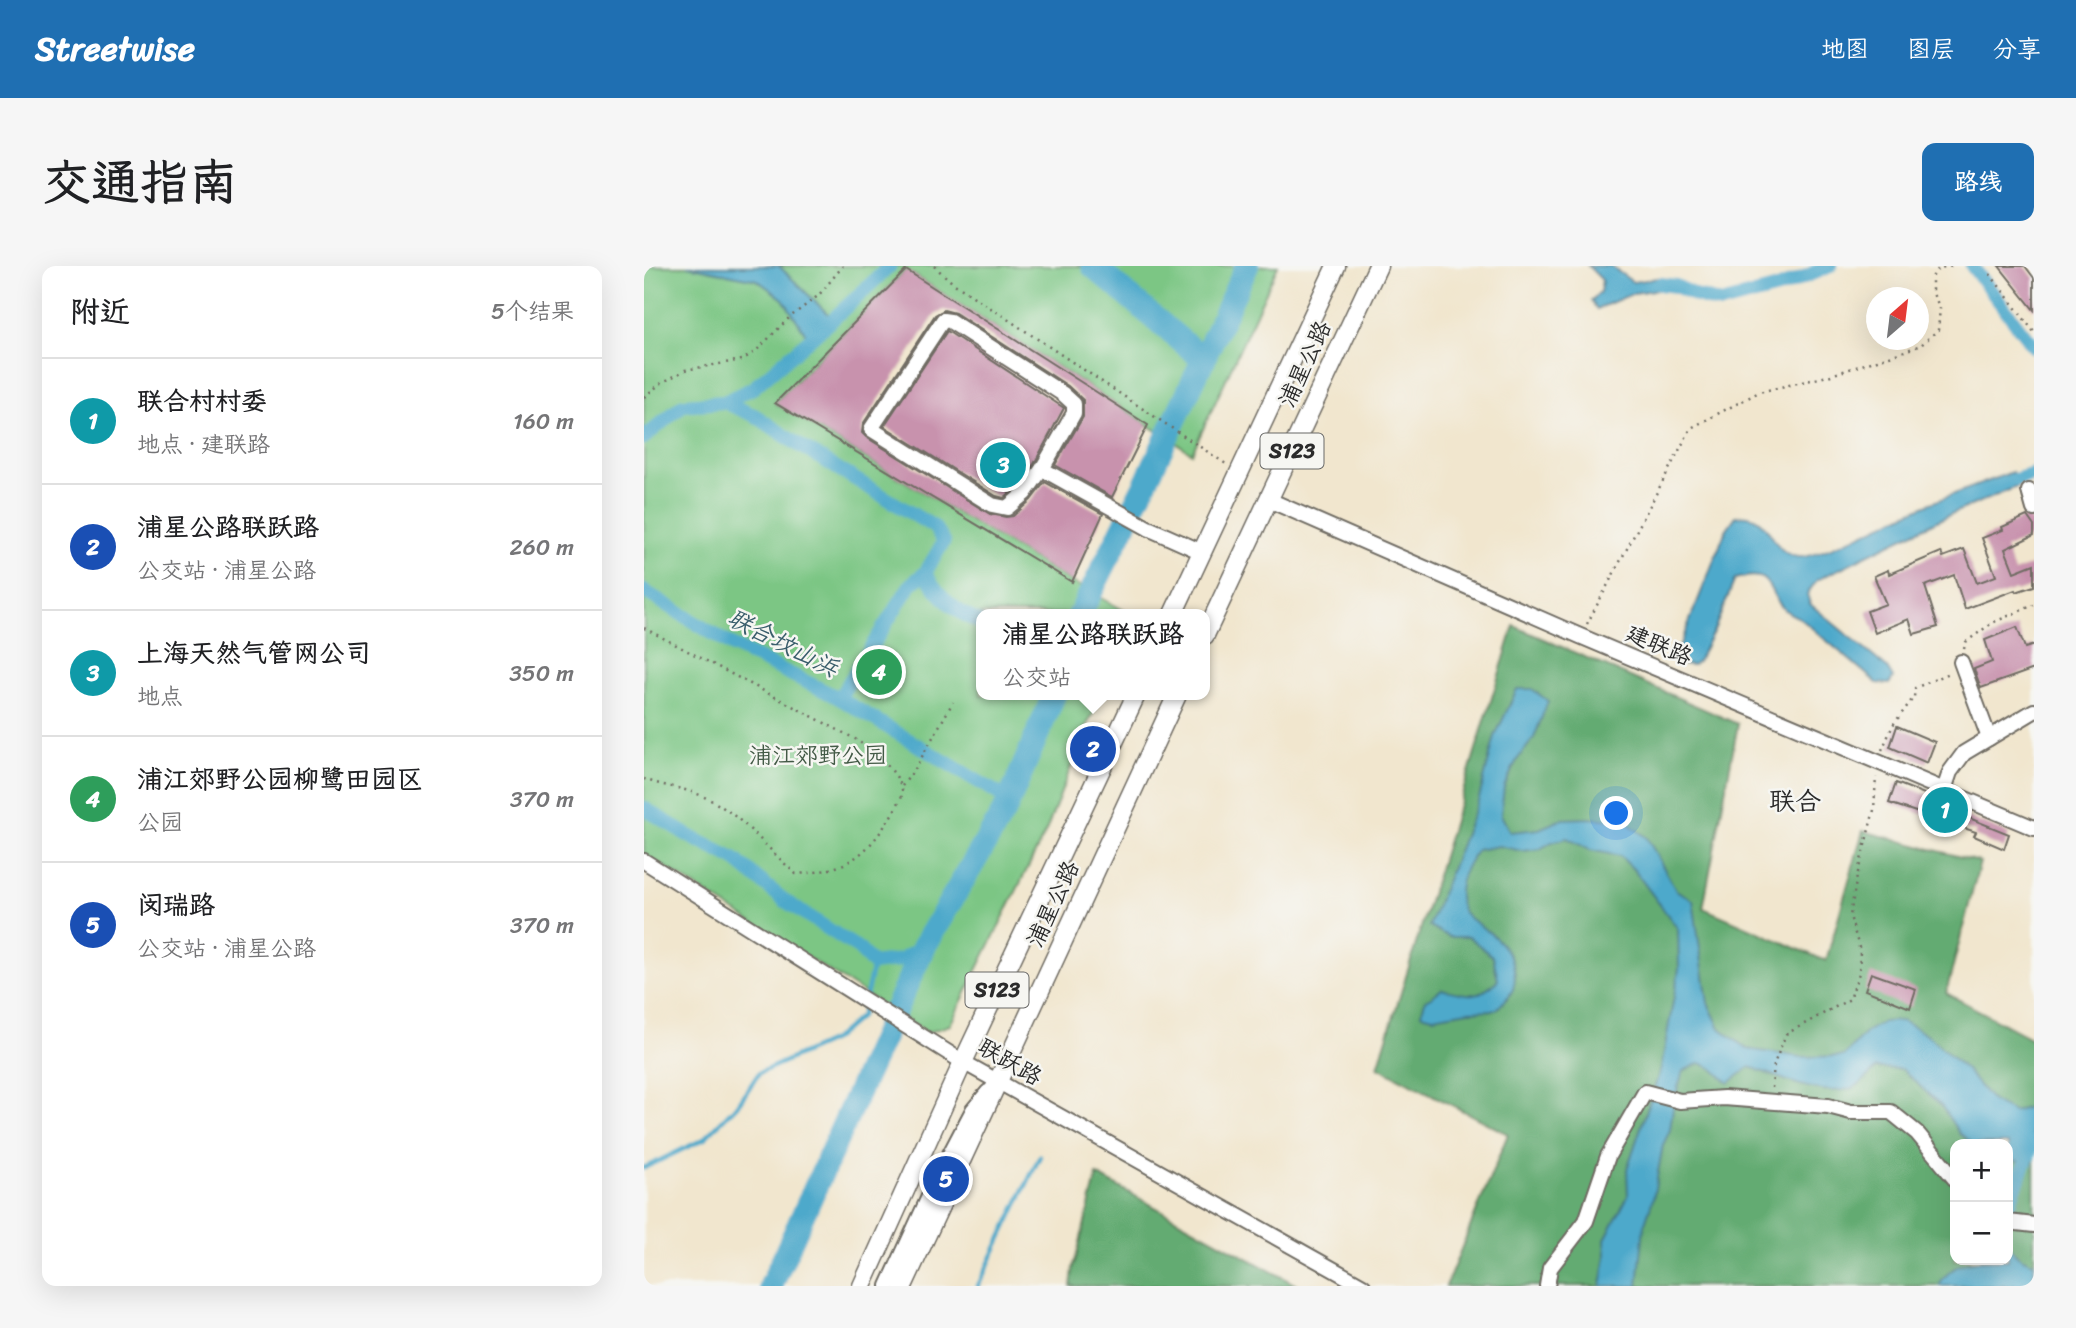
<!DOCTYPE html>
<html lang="zh">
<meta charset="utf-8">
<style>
:root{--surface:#fff;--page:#f6f6f6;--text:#202124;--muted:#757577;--line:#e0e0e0;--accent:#1f6fb2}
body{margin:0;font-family:Sriracha,"LXGW WenKai TC",sans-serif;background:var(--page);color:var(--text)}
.controls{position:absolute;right:21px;bottom:21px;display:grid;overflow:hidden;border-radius:14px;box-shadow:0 7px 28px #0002}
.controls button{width:63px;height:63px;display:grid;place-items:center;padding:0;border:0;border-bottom:2px solid var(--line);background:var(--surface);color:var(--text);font:35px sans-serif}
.compass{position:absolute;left:1222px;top:21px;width:63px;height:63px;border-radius:50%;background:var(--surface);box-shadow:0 7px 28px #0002;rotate:28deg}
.you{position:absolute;left:973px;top:548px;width:24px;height:24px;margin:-18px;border:5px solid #fff;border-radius:50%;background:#1a73e8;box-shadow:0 0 0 10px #1a73e833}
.badge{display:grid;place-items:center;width:46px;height:46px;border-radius:50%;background:var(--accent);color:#fff;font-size:23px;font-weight:700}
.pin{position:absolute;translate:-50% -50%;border:4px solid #fff;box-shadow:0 2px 7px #0006}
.popup{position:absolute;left:332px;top:343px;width:234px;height:91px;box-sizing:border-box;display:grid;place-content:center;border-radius:14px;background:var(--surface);filter:drop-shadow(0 2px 5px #0005);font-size:23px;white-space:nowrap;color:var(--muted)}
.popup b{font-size:26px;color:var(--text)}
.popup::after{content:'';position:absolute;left:50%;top:100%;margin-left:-14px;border:14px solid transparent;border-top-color:var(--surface)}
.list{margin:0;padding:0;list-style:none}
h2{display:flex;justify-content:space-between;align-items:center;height:91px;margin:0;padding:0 28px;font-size:30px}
h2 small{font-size:23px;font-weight:400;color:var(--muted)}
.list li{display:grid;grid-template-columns:46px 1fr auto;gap:21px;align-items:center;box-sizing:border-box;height:126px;padding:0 28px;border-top:2px solid var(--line)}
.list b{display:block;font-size:26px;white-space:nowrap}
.list p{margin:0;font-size:23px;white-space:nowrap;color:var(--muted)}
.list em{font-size:23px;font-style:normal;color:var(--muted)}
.map{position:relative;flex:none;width:1390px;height:1020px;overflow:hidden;border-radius:14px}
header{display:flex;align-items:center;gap:42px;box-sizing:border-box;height:98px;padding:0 35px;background:var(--accent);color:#fff}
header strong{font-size:33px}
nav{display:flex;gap:38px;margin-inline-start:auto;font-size:24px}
.intro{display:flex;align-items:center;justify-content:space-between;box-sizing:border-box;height:168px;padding:0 42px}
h1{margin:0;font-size:49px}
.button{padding:18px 32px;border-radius:14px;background:var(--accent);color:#fff;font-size:24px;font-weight:700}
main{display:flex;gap:42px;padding:0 42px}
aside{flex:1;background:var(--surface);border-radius:14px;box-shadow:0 7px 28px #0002}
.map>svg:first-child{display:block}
.green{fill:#7bc684;stroke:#537858;stroke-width:2}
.forest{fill:#64ab72;stroke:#486b4e;stroke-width:2;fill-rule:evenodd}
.water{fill:#4da9cb;stroke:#3c6a7b;stroke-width:2}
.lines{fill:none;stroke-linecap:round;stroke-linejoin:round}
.stream{stroke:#4da9cb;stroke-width:4.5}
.canal{stroke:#4da9cb;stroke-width:14}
.river{stroke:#4da9cb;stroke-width:24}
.building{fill:#c892ad}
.minor-casing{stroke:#706c64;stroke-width:18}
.major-casing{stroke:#706c64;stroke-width:21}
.path{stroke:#706c64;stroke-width:2.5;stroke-dasharray:2 5;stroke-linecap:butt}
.minor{stroke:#fff;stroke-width:14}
.major{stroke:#fff;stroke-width:18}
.labels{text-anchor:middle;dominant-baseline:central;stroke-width:5;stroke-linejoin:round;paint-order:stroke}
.shield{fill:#f6f6f2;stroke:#686867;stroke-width:2}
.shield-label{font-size:21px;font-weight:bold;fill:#2b2b2b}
.street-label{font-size:23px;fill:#2b2b2b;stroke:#f6f6f2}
.park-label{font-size:23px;fill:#435a46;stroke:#f6f6f2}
.water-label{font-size:24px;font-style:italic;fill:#395d6b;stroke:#f6f6f2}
.quarter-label{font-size:26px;fill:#2b2b2b;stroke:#f6f6f2}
</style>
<header>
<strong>Streetwise</strong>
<nav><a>地图</a><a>图层</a><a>分享</a></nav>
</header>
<div class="intro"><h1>交通指南</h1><a class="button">路线</a></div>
<main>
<aside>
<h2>附近<small>5个结果</small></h2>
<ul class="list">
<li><span class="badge" style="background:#0f9aa8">1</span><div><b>联合村村委</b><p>地点 · 建联路</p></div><em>160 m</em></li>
<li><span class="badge" style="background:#1a4fb4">2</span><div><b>浦星公路联跃路</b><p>公交站 · 浦星公路</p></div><em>260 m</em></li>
<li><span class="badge" style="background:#0f9aa8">3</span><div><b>上海天然气管网公司</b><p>地点</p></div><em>350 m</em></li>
<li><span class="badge" style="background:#2e9e5b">4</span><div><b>浦江郊野公园柳鹭田园区</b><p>公园</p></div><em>370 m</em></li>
<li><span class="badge" style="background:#1a4fb4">5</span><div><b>闵瑞路</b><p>公交站 · 浦星公路</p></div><em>370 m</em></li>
</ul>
</aside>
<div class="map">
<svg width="1390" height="1020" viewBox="0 0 1390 1020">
<rect width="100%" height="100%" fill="#f6f6f2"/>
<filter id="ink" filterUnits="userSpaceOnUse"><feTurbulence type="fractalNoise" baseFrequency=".0143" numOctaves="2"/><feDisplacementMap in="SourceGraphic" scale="14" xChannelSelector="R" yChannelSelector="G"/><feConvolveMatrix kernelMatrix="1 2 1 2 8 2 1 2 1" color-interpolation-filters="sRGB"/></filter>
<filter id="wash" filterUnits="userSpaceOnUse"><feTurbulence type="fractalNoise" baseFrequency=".00686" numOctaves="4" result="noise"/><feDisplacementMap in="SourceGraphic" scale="28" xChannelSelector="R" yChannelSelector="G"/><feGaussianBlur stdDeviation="1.57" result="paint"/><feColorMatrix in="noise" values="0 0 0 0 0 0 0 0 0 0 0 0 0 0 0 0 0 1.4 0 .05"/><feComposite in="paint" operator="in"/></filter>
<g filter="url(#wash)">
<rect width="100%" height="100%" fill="#f1e6ce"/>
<path class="green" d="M0 0H634L548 187 262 4 131 137 428 316 486 348H337V429H459L444 457 402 565 306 759 283 767 0 588Z"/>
<g class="forest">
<path d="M870 360 1094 458 1059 642 1182 695 1219 565 1336 596 1302 727 1390 774V1020H802L864 868 734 801ZM1311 878H1364V994H1311Z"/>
<path d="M453 909 654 1020H427L429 1004Z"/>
</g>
<g class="water">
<path d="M43 0H135L189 53 165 73 139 33 113 14Z"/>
<path d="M944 0H966L989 16 1014 12 1017 23 990 27 953 43 947 35 956 26 958 14Z"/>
<path d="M1368 206 1375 220 1307 248 1221 290 1173 314 1163 328 1166 338 1243 402 1249 412 1245 418 1233 417 1156 352C1151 350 1145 347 1141 344 1120 324 1131 302 1091 313L1071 362 1054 395 1048 399 1038 398 1034 390 1035 382 1082 264 1092 250C1130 245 1124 288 1154 291 1171 293 1243 256 1263 247 1297 232 1333 220 1368 206Z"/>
<path d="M873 423H888L904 435 890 472 873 494 860 521 857 549 866 566 895 563 918 553 944 552 981 555 1003 572 1032 624 1049 634 1064 737 1076 762 1103 783 1157 791 1200 790 1223 765 1239 756 1258 755 1284 769 1322 804 1349 836 1370 846 1390 839V858L1382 896 1364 894V878H1329L1315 867 1298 841 1258 803 1232 802C1227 807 1221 814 1216 818 1187 837 1135 811 1106 801L1085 817 1068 802 1056 797 1039 805 1030 835 1026 864 1019 879 1009 933 1000 960 994 1020H957L962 990 961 973 984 930 983 903 1017 802 1035 703 1034 663 990 604 976 590 946 584 923 572 908 576 896 583 878 585 855 580 833 584C822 599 810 621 817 641 821 652 836 659 845 666 862 679 876 701 869 723 867 730 857 738 852 744L824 745 789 751 777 748 781 735 798 723C822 729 835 734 854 714L849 691 825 671H805L785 660 835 532 851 470Z"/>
<path d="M1364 979C1372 989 1376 993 1390 997V1020H1295C1309 992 1336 994 1364 994Z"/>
</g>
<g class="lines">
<g class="stream">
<path d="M222 730 229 698"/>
<path d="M0 902 60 873 95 837 115 807 189 774 217 750 220 738"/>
<path d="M334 1020 396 890"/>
</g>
<g class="canal">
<path d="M1328 0 1390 81"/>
<path d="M1016 18 1032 20 1053 30 1077 37 1134 22 1186 0"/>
<path d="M80 136 112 150 153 178 290 261 300 275 281 307C295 330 311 346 337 357"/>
<path d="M0 172 39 139 80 136 109 122 189 53 246 0"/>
<path d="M1371 214 1390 208"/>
<path d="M0 325 89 380 195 432 365 534"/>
<path d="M431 348 439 342"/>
<path d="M195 432 267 318 281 307"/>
<path d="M0 542 45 570 90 593 141 635 215 683 229 698 257 694 280 680"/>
<path d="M1364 940 1390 875"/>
</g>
<g class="river">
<path d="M449 0 560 94"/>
<path d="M436 348 500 220 603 0"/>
<path d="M127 1020 280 680 362 542 410 429"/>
</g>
</g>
<g id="blocks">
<g class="building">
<path d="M1355 0H1381L1390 12V44Z"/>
<path d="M262 4 504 159 468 231 411 199 439 151V134L424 120 311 47 300 44 291 49 219 158 218 167 222 171 346 248 362 251 369 250 387 234 401 216 459 248 428 316 131 137Z"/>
<path d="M303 65 420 142 390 198 374 220 360 232 352 230 240 160Z"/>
<path d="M1383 250 1390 260V269L1361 283 1370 306 1390 298V320L1372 326 1371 324 1321 343 1310 309 1281 320 1294 361 1270 368 1265 353 1231 367 1223 345 1242 338 1230 310 1244 304 1245 308 1297 286 1299 291 1320 283 1333 317 1352 310 1338 272 1359 264 1358 261Z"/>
<path d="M1373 361 1381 382 1390 379V403L1337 422 1330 403 1348 396 1341 374Z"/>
<path d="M1253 460 1291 476 1283 497 1246 481Z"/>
<path d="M1252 517 1322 544 1320 550 1365 568 1360 583 1330 570 1332 566 1245 537Z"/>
<path d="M1227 707 1272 723 1266 742 1221 724Z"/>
</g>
</g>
</g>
<g filter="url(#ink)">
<use href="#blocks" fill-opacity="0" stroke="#706c64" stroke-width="2"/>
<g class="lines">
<g class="minor-casing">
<g id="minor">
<path d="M398 203 430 147V138L419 128 306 55 299 54 227 163 348 239 363 242 381 227 398 203 504 262 558 286"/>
<path d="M1385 225 1390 243"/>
<path d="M625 234 936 370 1390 562"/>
<path d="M1317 396 1345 472"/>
<path d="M1300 524 1306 506 1320 487 1390 445"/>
<path d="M0 595 319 796 719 1020"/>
<path d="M1364 956 1390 959"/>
<path d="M244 1020 295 909 329 844 344 826"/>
<path d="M903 1020 906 1002 942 955 964 890 1001 826 1036 835 1080 832 1184 840 1207 846H1247L1273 867 1311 913"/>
</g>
</g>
<g class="major-casing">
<g id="major">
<path d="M529 348 692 0"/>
<path d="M561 369 734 0"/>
<path d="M218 1020 319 796 492 429"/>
<path d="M259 1020 533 429"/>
</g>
</g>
<g class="path">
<path d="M290 0 309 17 582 198"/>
<path d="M1346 8 1390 66"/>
<path d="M0 131 16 118 41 104 98 94 112 85 146 51 174 30 199 0"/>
<path d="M943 358 1047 162 1115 126 1184 110 1258 86 1277 79 1294 64 1296 42 1288 26V11L1295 2 1310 0"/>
<path d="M0 362 213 474C228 486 250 501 257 520 261 530 254 537 250 545 224 589 204 605 152 608 121 581 92 542 53 528 36 521 17 520 0 513"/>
<path d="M1320 383 1322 376 1348 357 1390 339"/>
<path d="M1238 484 1249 459 1270 431 1271 422 1308 406"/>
<path d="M258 520 271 503 309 436"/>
<path d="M1128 822 1130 798 1142 768 1206 733 1215 707 1216 685 1206 650 1213 610 1230 544 1232 511"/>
</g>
<use href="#minor" class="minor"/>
<use href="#major" class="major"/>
</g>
</g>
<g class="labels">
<g class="shield">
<rect x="616.5" y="167.5" width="63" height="35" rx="5"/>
<rect x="321.5" y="706.5" width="63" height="35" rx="5"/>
</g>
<g class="shield-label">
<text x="648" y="185">S123</text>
<text x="353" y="724">S123</text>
</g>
<g class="street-label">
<text transform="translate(661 98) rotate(-65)">浦星公路</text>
<text transform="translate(1015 379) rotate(23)">建联路</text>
<text transform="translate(409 638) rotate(-65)">浦星公路</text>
<text transform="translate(366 796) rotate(30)">联跃路</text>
</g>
<g class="park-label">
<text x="174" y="489">浦江郊野公园</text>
</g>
<g class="water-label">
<text transform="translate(139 377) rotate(27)">联合坟山浜</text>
</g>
<g class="quarter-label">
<text x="1151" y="535">联合</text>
</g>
</g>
</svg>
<div class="controls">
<button>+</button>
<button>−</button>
</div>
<svg class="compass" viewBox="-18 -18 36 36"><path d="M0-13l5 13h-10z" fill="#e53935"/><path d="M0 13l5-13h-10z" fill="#757577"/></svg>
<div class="you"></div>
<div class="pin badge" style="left:1301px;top:544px;background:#0f9aa8">1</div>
<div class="pin badge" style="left:449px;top:483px;background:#1a4fb4">2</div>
<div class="popup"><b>浦星公路联跃路</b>公交站</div>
<div class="pin badge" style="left:359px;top:199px;background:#0f9aa8">3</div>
<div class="pin badge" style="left:235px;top:406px;background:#2e9e5b">4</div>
<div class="pin badge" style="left:302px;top:913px;background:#1a4fb4">5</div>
</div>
</main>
